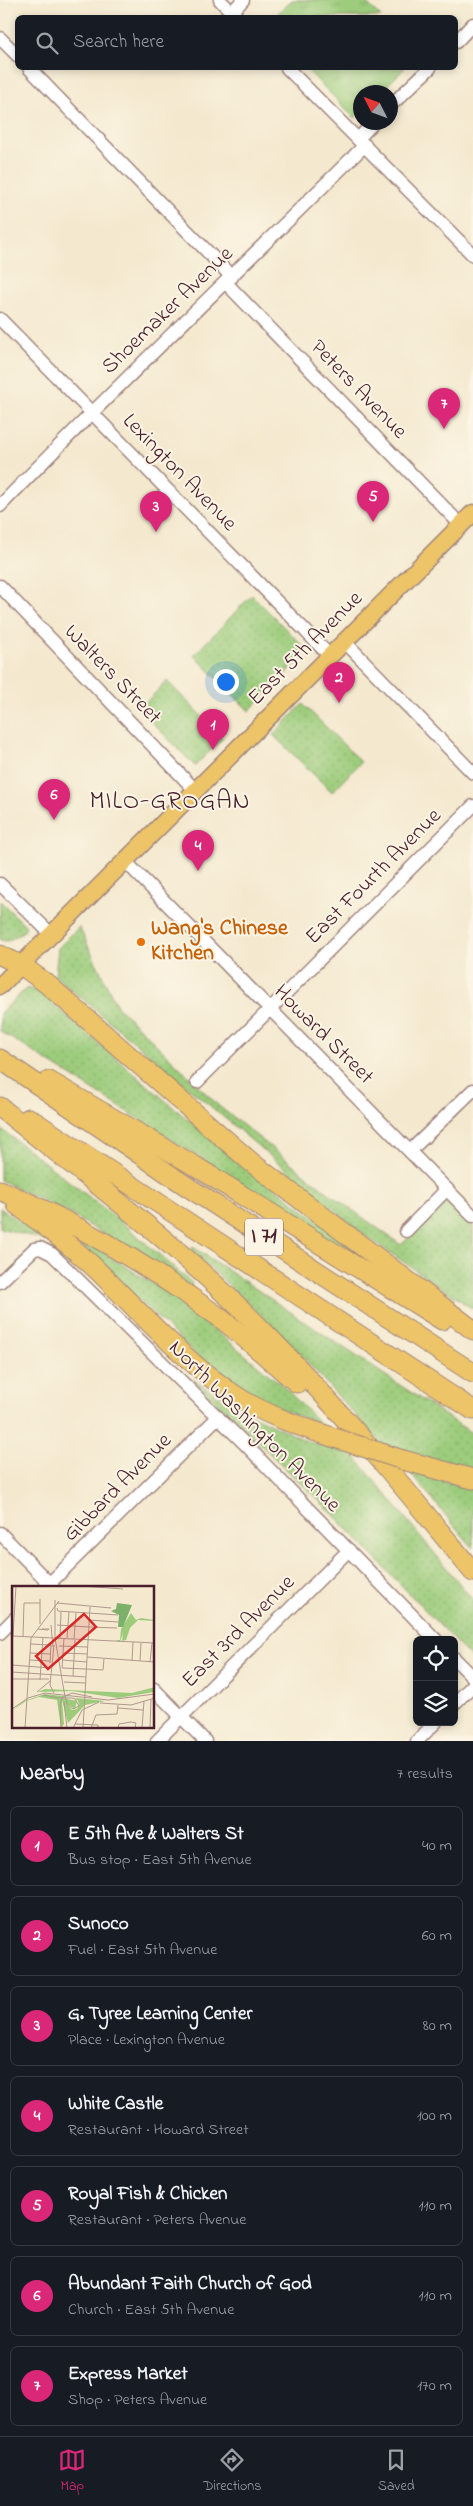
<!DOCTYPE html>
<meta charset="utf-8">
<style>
:root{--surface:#171b24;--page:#20242c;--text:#f1f3f6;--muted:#9ea1a6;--line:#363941;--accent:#db2777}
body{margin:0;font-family:"Indie Flower",sans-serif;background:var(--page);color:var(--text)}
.controls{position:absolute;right:15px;bottom:15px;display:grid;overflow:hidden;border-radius:8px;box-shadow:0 2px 8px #0003}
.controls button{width:45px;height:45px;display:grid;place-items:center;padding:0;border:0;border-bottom:1px solid var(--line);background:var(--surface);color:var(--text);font:25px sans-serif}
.compass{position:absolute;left:353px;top:85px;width:45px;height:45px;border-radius:50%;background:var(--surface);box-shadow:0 2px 8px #0003;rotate:312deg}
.you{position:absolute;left:225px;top:681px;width:18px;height:18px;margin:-12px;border:4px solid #fff;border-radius:50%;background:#1a73e8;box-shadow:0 0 0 8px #1a73e833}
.badge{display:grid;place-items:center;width:32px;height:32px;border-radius:50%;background:var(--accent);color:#fff;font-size:16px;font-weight:700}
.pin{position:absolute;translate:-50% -41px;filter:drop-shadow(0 1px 2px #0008)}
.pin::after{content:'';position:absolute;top:26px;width:18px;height:15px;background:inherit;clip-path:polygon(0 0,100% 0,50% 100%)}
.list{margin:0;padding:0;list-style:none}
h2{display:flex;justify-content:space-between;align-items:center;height:65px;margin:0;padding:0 20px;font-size:21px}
h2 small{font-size:16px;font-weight:400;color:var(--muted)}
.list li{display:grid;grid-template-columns:32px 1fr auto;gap:15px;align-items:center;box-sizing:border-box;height:80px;margin:0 10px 10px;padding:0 10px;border:1px solid var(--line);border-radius:8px}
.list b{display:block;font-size:19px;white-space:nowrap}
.list p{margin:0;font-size:16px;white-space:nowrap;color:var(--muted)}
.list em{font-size:16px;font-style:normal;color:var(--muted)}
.icon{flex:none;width:28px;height:28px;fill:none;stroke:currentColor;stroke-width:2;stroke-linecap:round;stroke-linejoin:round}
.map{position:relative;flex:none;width:473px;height:1741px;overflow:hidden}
.search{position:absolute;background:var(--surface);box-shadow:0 2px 8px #0003;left:15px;right:15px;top:15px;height:55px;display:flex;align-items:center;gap:12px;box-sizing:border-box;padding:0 18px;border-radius:8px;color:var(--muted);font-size:19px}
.sheet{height:695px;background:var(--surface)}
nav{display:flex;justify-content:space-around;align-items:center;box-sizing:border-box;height:70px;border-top:1px solid var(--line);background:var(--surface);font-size:14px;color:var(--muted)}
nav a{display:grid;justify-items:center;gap:2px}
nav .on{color:var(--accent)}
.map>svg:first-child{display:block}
.grass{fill:url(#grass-dots);stroke:#737653}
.park{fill:url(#park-tufts);stroke:#737653}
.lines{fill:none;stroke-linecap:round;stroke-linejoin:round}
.minor-casing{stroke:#9f847d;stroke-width:15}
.major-casing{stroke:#9f847d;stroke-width:19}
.highway-casing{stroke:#9f847d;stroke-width:21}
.minor{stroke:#fff;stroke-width:12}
.major{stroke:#eec469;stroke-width:16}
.highway{stroke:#eec469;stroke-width:19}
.highway-bridge-casing{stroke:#9f847d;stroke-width:21;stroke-linecap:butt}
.highway-bridge{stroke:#eec469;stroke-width:19}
.food-dot{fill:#e8710a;stroke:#fcf5e5;stroke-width:2}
.labels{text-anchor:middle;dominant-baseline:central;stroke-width:4;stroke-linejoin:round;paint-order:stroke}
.shield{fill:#fcf5e5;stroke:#7f5f63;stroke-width:1}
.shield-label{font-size:21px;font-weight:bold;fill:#4a1f2b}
.street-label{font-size:22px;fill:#4a1f2b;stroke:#fcf5e5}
.food-label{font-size:22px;font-weight:bold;fill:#c56008;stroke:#fcf5e5;text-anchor:start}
.quarter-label{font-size:25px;letter-spacing:1px;fill:#4a1f2b;stroke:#fcf5e5}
.inset-road{fill:none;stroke:#b0988d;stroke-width:1}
.view{fill:#d62828;fill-opacity:0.15;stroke:#d62828;stroke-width:2.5}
.inset-edge{fill:none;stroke:#4a1f2b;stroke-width:2.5}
</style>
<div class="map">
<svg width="473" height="1741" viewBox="0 0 473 1741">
<defs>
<pattern id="grass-dots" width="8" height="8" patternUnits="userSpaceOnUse" patternTransform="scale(1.25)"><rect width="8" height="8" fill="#9ccc7b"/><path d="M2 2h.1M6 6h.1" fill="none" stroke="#88af6a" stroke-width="1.8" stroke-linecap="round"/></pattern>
<pattern id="park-tufts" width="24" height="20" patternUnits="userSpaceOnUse" patternTransform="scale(1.25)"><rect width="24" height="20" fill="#9ccc7b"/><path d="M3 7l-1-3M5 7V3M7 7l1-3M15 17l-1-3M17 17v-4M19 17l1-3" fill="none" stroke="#88af6a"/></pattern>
</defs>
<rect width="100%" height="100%" fill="#fcf5e5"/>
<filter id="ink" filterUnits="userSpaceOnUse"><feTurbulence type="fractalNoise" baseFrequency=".02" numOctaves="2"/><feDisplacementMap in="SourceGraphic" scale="10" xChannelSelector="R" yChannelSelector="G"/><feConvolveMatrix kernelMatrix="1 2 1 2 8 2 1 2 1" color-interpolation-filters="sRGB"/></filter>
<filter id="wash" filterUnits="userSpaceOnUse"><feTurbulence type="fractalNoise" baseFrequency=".0096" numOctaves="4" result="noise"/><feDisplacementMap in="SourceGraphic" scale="20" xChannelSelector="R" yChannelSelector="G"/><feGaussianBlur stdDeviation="1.12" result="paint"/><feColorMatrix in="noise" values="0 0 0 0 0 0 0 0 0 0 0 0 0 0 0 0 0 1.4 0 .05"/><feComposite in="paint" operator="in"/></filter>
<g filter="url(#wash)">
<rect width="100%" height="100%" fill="#f4e9cf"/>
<g class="grass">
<path d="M252 595 303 646V656L249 711 194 655Z"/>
<path d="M167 681 223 738 195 766 139 709Z"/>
<path d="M303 704 361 762 332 792 273 735Z"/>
<path d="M0 901 26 926 24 931 8 941 0 940Z"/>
<path d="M79 927 117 1006 220 1107 330 1194 401 1245 448 1201 473 1226V1309L368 1238 55 976 58 948Z"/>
<path d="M27 988 32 990 35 989 201 1131 377 1266 375 1269 0 1031V1013Z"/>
<path d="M0 1128 119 1220 192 1283 191 1287 65 1211 0 1180Z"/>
<path d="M0 1208 45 1240 0 1228Z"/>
<path d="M75 1235 176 1298 283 1386 322 1425 266 1403 206 1364 71 1236Z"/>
<path d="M193 1247 473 1434V1472L383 1446 290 1343 191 1250Z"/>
<path d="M191 1378 236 1407 309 1442 351 1452 473 1600V1660L330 1511Z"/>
<path d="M408 1470 473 1490V1548Z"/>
</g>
<g class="park">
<path d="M292 0H364L381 17H274Z"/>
<path d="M305 68H405L380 92H360V113L355 118Z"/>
</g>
</g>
<g filter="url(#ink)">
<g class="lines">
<g class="minor-casing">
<g id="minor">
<path d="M220 0 237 18"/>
<path d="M232 12 243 0"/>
<path d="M0 38 18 56"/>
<path d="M456 42 473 24"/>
<path d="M29 68 232 277"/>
<path d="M287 68 473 255"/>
<path d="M390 106 430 68"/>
<path d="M358 139 374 122"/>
<path d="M226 283 461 525"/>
<path d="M0 319 330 656"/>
<path d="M0 506C119 383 243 266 365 145"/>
<path d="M0 586 196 791"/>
<path d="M345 642 473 773"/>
<path d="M125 861 473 1216"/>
<path d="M0 884 51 934"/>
<path d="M197 1082 473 806"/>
<path d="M410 1151 473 1090"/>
<path d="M406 1231 447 1189"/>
<path d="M0 1282 34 1249 40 1248 52 1254 245 1444 436 1640"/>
<path d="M0 1533 53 1587"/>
<path d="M46 1587 218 1417"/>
<path d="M0 1633 14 1619"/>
<path d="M454 1658 473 1677"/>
<path d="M154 1689 205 1741"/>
<path d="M454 1704 473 1685"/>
<path d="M157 1741 349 1550"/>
<path d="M417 1741 436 1722"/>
</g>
</g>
<g class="major-casing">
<path id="major" d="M0 986 473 513"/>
</g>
<g class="highway-casing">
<g id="highway">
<path d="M0 955 21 965 47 984 251 1162 473 1330"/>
<path d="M0 1059 182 1183 473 1373"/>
<path d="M49 1081 195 1166 442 1320"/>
<path d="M0 1107C92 1181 188 1253 270 1338 342 1412 408 1492 473 1572"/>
<path d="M29 1118 473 1410"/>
<path d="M0 1190C78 1223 150 1267 219 1317 246 1338 271 1361 297 1383"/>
<path d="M17 1205C44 1225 72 1246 97 1270 143 1315 186 1364 241 1399 269 1416 301 1427 332 1437"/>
<path d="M403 1460 473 1479"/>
</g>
</g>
<use href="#minor" class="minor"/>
<use href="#major" class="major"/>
<use href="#highway" class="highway"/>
<g class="highway-bridge-casing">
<path id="highway-bridge" d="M332 1437 403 1460"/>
</g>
<use href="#highway-bridge" class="highway-bridge"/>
</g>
</g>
<circle class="food-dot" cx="141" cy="942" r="5"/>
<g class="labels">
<rect class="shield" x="245" y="1218.5" width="38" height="37" rx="4"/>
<g class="shield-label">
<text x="264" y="1237">I 71</text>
</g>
<g class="street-label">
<text transform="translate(168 311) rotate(-44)">Shoemaker Avenue</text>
<text transform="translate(358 390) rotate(46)">Peters Avenue</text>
<text transform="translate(179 473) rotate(46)">Lexington Avenue</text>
<text transform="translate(306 649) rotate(-45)">East 5th Avenue</text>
<text transform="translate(112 675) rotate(46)">Walters Street</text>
<text transform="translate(374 877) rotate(-45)">East Fourth Avenue</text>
<text transform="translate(323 1035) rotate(45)">Howard Street</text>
<text transform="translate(254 1427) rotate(45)">North Washington Avenue</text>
<text transform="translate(118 1488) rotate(-45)">Gibbard Avenue</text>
<text transform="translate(239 1632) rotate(-45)">East 3rd Avenue</text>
</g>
<g class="food-label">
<text x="151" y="929">Wang's Chinese<tspan x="151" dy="25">Kitchen</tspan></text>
</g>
<g class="quarter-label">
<text x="170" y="802">MILO-GROGAN</text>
</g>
</g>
<g transform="translate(12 1586)">
<rect width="142" height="142" fill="#f4e9cf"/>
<path d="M119 27 124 34 129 32 142 34V35L126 34 118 42 114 54 110 55 111 47 108 56 104 54H108L109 43ZM143 101 142 106 106 112 60 105 26 106 33 103 120 107ZM33 108 59 111 50 112 65 115 63 123 55 118 60 124 65 123 67 119 66 115 63 112 93 115 73 119 72 114V120L56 137 50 114 52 138 49 142 45 114 27 111 14 115 0 125 12 115Z" fill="#9ccc7b"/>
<path d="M105 17 120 19 111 41H106L107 29 99 25 104 23Z" fill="#7db06b"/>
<path class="inset-road" d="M69 0 111 3M28 13V38M43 14V54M45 17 99 22M45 22 46 25 106 29M77 34 106 36M39 39 41 61M45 39 77 41M77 41 105 42M26 43 36 44 37 43H30M0 50 143 57M1 50 4 0M11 50 12 17H28M48 52 49 26M55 52 57 26M62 53 64 27M18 58 39 59 38 77M47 60 76 61M18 67 39 68M51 67 75 68M75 71 143 76M17 74 38 75M50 74 75 76M120 75 121 56M128 75 129 57M138 76 140 57M0 79 38 82M50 82 52 52M50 82 74 83M74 83 91 84 92 73M0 86 74 91M61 90 63 54M0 93H37M28 94 31 51M52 96 73 97M25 106 38 95M42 107 38 99 42 59M31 109 47 112H60L63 113 67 120 61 123 56 119 55 118 54 113 53 110 52 105 43 52M52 116 55 142M88 117 119 119 143 112M106 122 131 124M0 123 16 112 33 107 96 114 143 108M63 138 86 139V142M13 142 19 52 47 15M49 142 48 118 51 111 60 107 80 111M61 142 70 124 87 116M71 142 78 21M79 142 84 129 105 128 106 119M106 142 107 138 119 136 124 137 123 142M130 142 132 115M138 142 139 113"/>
<path class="view" d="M72 28 84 41 36 83 24 70Z"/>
<rect width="142" height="142" class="inset-edge"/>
</g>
</svg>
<div class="controls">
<button><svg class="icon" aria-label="locate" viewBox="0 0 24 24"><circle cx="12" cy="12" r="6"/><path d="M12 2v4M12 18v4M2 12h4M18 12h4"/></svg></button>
<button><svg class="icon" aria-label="layers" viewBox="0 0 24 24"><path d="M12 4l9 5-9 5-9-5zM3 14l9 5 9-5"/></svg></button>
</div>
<svg class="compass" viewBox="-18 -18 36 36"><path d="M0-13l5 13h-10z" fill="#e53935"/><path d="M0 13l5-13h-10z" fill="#9ea1a6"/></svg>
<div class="you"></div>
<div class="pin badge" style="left:213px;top:750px">1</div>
<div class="pin badge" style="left:339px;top:703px">2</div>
<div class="pin badge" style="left:156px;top:532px">3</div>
<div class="pin badge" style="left:198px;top:871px">4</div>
<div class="pin badge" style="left:373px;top:522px">5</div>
<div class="pin badge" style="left:54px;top:820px">6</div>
<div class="pin badge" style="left:444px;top:429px">7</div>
<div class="search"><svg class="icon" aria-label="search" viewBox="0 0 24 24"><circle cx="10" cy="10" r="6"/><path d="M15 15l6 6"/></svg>Search here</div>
</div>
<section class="sheet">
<h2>Nearby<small>7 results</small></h2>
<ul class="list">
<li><span class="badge">1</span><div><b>E 5th Ave &amp; Walters St</b><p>Bus stop · East 5th Avenue</p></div><em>40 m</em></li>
<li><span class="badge">2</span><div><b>Sunoco</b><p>Fuel · East 5th Avenue</p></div><em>60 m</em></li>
<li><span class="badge">3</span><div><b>G. Tyree Learning Center</b><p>Place · Lexington Avenue</p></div><em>80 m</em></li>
<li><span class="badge">4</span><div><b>White Castle</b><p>Restaurant · Howard Street</p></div><em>100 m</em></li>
<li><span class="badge">5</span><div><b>Royal Fish &amp; Chicken</b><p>Restaurant · Peters Avenue</p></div><em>110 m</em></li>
<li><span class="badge">6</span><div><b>Abundant Faith Church of God</b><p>Church · East 5th Avenue</p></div><em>110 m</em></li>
<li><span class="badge">7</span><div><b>Express Market</b><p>Shop · Peters Avenue</p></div><em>170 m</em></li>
</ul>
</section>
<nav>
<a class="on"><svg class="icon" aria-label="map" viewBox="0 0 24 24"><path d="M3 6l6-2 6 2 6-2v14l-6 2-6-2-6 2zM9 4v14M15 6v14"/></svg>Map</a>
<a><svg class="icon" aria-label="directions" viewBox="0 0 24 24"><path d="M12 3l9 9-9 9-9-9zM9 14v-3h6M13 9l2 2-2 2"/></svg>Directions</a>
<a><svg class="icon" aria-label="saved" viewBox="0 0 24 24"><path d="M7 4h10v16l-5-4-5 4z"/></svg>Saved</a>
</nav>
